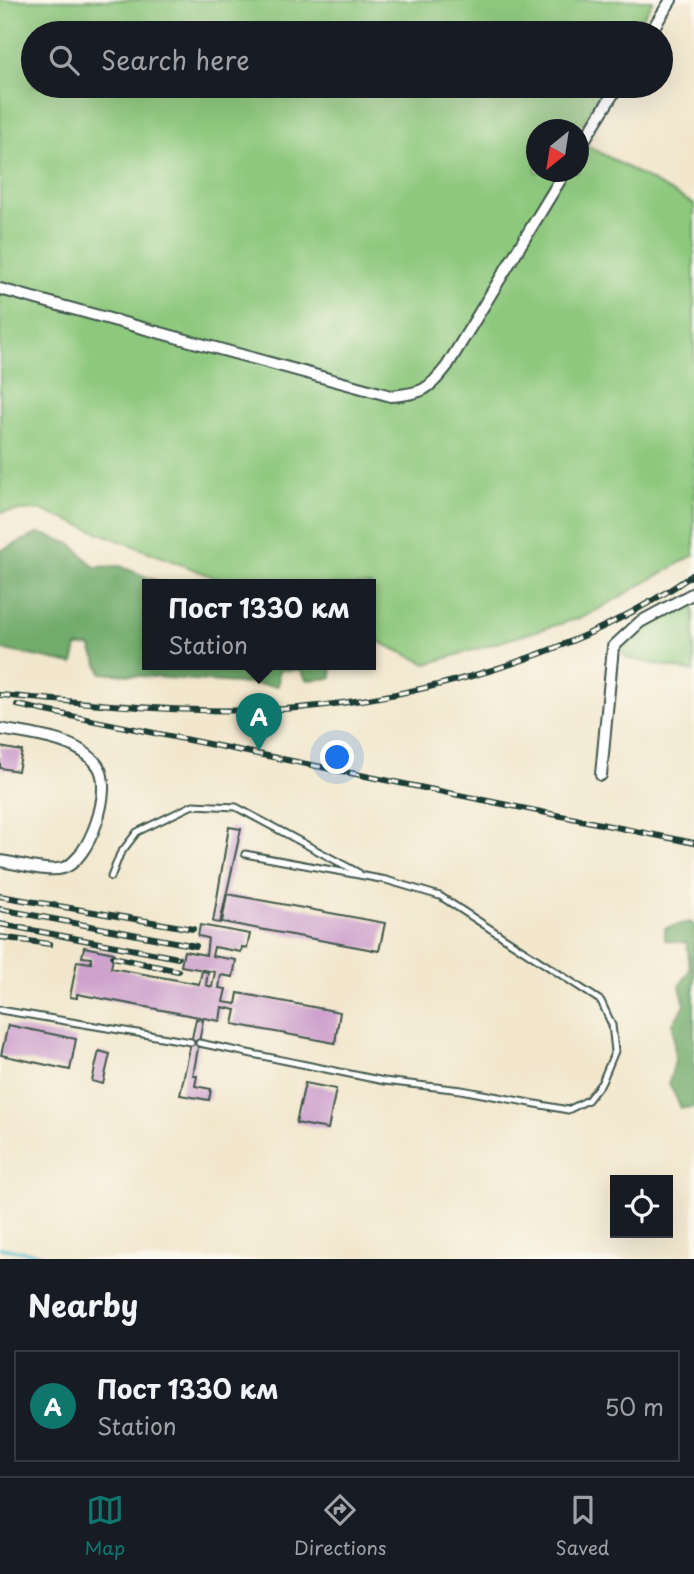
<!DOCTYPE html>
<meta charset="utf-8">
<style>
:root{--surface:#171b24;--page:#242831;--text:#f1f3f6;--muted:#9ea1a6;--line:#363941;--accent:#0f766e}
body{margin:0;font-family:"Playpen Sans",sans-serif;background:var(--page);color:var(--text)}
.controls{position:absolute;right:21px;bottom:21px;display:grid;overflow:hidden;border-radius:0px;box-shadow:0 7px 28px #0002}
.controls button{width:63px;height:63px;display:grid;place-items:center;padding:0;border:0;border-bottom:2px solid var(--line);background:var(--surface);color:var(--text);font:35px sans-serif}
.compass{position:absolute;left:526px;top:119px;width:63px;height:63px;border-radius:50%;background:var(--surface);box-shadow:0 7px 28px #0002;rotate:210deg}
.you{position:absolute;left:338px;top:758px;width:24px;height:24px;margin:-18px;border:5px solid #fff;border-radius:50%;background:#1a73e8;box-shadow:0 0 0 10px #1a73e833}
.badge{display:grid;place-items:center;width:46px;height:46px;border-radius:50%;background:var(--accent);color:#fff;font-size:23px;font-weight:700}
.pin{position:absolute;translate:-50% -58px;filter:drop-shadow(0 2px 4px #0008)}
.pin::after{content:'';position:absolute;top:37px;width:24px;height:21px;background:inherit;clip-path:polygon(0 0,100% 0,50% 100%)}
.popup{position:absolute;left:142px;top:579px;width:234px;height:91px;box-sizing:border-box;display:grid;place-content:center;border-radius:0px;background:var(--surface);filter:drop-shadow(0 2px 5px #0005);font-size:23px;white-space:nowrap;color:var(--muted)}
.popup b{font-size:26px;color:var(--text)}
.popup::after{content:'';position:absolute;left:50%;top:100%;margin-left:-14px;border:14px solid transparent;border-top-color:var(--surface)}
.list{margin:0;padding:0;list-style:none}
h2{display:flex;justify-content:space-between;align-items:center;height:91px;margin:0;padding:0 28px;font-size:30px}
h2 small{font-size:23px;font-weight:400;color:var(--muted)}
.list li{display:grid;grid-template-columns:46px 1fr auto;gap:21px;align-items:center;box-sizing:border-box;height:112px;margin:0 14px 14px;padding:0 14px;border:2px solid var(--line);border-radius:0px}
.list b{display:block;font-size:26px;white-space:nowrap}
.list p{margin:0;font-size:23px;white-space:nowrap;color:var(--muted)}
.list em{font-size:23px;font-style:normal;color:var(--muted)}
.icon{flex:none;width:38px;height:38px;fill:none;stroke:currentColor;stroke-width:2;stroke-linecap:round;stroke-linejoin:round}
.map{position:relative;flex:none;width:694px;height:1259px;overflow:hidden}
.search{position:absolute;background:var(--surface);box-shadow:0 7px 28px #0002;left:21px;right:21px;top:21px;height:77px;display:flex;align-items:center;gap:18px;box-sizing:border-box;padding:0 24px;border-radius:38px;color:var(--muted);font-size:26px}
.sheet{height:217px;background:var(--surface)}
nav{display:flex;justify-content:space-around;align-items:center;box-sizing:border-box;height:98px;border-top:2px solid var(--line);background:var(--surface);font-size:19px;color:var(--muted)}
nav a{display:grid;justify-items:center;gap:4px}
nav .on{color:var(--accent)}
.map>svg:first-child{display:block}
.green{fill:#8dc87d;stroke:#568258;stroke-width:2}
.forest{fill:#72ac6c;stroke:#487450;stroke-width:2}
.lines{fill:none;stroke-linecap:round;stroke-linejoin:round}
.stream{stroke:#51bace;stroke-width:3.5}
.building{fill:#cea2cd}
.service-casing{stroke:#3f564b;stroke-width:9}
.minor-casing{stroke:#3f564b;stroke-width:14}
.service{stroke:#fff;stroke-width:5}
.minor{stroke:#fff;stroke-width:10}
.rail-casing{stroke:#1f3d34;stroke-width:6}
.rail{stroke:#fbf7ec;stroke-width:3.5;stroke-dasharray:10;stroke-linecap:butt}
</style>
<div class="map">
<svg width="694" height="1259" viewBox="0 0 694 1259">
<rect width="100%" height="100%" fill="#fbf7ec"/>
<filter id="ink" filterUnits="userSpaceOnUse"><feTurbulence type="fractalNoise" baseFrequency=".0143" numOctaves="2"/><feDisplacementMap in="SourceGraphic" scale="14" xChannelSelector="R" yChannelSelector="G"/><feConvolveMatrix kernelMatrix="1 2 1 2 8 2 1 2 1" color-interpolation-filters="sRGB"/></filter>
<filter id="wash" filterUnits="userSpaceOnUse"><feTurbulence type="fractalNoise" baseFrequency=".00686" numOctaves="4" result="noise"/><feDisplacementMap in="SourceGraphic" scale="28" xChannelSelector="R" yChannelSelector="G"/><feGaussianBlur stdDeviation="1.57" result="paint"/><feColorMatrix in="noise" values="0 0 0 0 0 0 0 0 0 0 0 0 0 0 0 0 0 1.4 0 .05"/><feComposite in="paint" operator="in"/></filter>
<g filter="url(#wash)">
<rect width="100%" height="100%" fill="#f2e7cd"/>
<g class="green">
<path d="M0 0H653L634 33H33V86H605L579 132 536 130V172H578L579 141 694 204V555L586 616 427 664 371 638V585H234L41 510 0 512Z"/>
<path d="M694 596V672L627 658 616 644Z"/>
</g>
<g class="forest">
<path d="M39 533 72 544 94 567 120 566 166 585H147V665H331L332 678 306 680 301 670H279L278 686 102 673 90 646 77 647 73 664 0 649V551Z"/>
<path d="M690 922 694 925V1107L681 1108 669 1083 675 1061 673 1023 685 1005 680 986 690 969 687 943 665 940V928Z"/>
</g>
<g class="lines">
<path class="stream" d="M0 1248 39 1254 48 1259"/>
</g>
<g id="blocks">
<g class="building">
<path d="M0 747 22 751 18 771 0 768Z"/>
<path d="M229 827 241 829 220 923 213 922Z"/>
<path d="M227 894 385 923 379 951 222 922Z"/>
<path d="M200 925 250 934 247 948 242 947 241 952 214 947 212 956 236 960 233 977 221 975 219 988 226 989 223 1002 236 1004 238 993 340 1012 335 1043 233 1024 236 1010 222 1007 220 1021 77 994V998L70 997 77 961 91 963V958L82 957 84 947 114 953 111 968 199 984 202 971 208 972 206 985 212 987 215 972 181 966 184 951 206 955 208 938 198 936Z"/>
<path d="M196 1019 203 1020 193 1076H197L195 1086 211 1089 209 1100 180 1095Z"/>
<path d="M8 1025 76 1039 70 1070 1 1055Z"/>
<path d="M99 1051 110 1054 103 1084 92 1081Z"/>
<path d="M305 1083 336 1089 328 1129 296 1123Z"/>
</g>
</g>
</g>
<g filter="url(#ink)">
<use href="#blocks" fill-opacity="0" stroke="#3f564b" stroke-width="2"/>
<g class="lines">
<g class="service-casing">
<g id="service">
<path d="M111 877 120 854 137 832 193 805 236 807 359 873"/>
<path d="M0 1010 191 1042"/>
<path d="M199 1043 384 1081 461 1090 568 1110 588 1100 602 1082 615 1051 612 1025 601 1001 440 896 386 880 245 854"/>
</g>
</g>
<g class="minor-casing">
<g id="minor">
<path d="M650 33 671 0"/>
<path d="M578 150 618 86"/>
<path d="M0 289 391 396C422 393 428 391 447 366L565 172"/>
<path d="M0 729C30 735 79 738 98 766 114 789 89 861 63 868 47 873 18 863 0 861"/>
<path d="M601 775 613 647 640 622 694 593"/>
</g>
</g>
<use href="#service" class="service"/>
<use href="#minor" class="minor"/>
<g class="rail-casing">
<g id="rail">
<path d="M0 695C104 704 214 718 318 706 449 691 585 650 694 574"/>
<path d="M17 705 694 843"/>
<path d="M0 896 193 929"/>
<path d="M0 909 196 946"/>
<path d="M0 924 178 958"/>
<path d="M0 937 50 944"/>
<path d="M113 957 178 971"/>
</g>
</g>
<use href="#rail" class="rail"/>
</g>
</g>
</svg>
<div class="controls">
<button><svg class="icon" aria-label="locate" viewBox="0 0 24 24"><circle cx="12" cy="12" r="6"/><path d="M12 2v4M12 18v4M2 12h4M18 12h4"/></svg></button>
</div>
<svg class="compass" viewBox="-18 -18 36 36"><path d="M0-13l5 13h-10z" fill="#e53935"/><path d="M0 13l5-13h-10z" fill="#9ea1a6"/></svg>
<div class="you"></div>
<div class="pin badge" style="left:259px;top:751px">A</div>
<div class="popup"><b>Пост 1330 км</b>Station</div>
<div class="search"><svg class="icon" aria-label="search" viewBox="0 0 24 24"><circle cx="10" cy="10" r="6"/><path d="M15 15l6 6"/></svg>Search here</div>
</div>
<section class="sheet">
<h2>Nearby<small></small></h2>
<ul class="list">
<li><span class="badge">A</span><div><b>Пост 1330 км</b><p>Station</p></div><em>50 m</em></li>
</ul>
</section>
<nav>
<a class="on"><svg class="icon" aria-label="map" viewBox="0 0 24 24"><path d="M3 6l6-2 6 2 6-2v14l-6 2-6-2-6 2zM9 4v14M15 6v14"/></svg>Map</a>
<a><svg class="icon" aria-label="directions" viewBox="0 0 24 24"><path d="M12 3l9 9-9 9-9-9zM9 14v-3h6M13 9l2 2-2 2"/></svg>Directions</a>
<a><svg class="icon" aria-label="saved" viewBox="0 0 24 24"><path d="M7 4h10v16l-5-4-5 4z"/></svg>Saved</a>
</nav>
